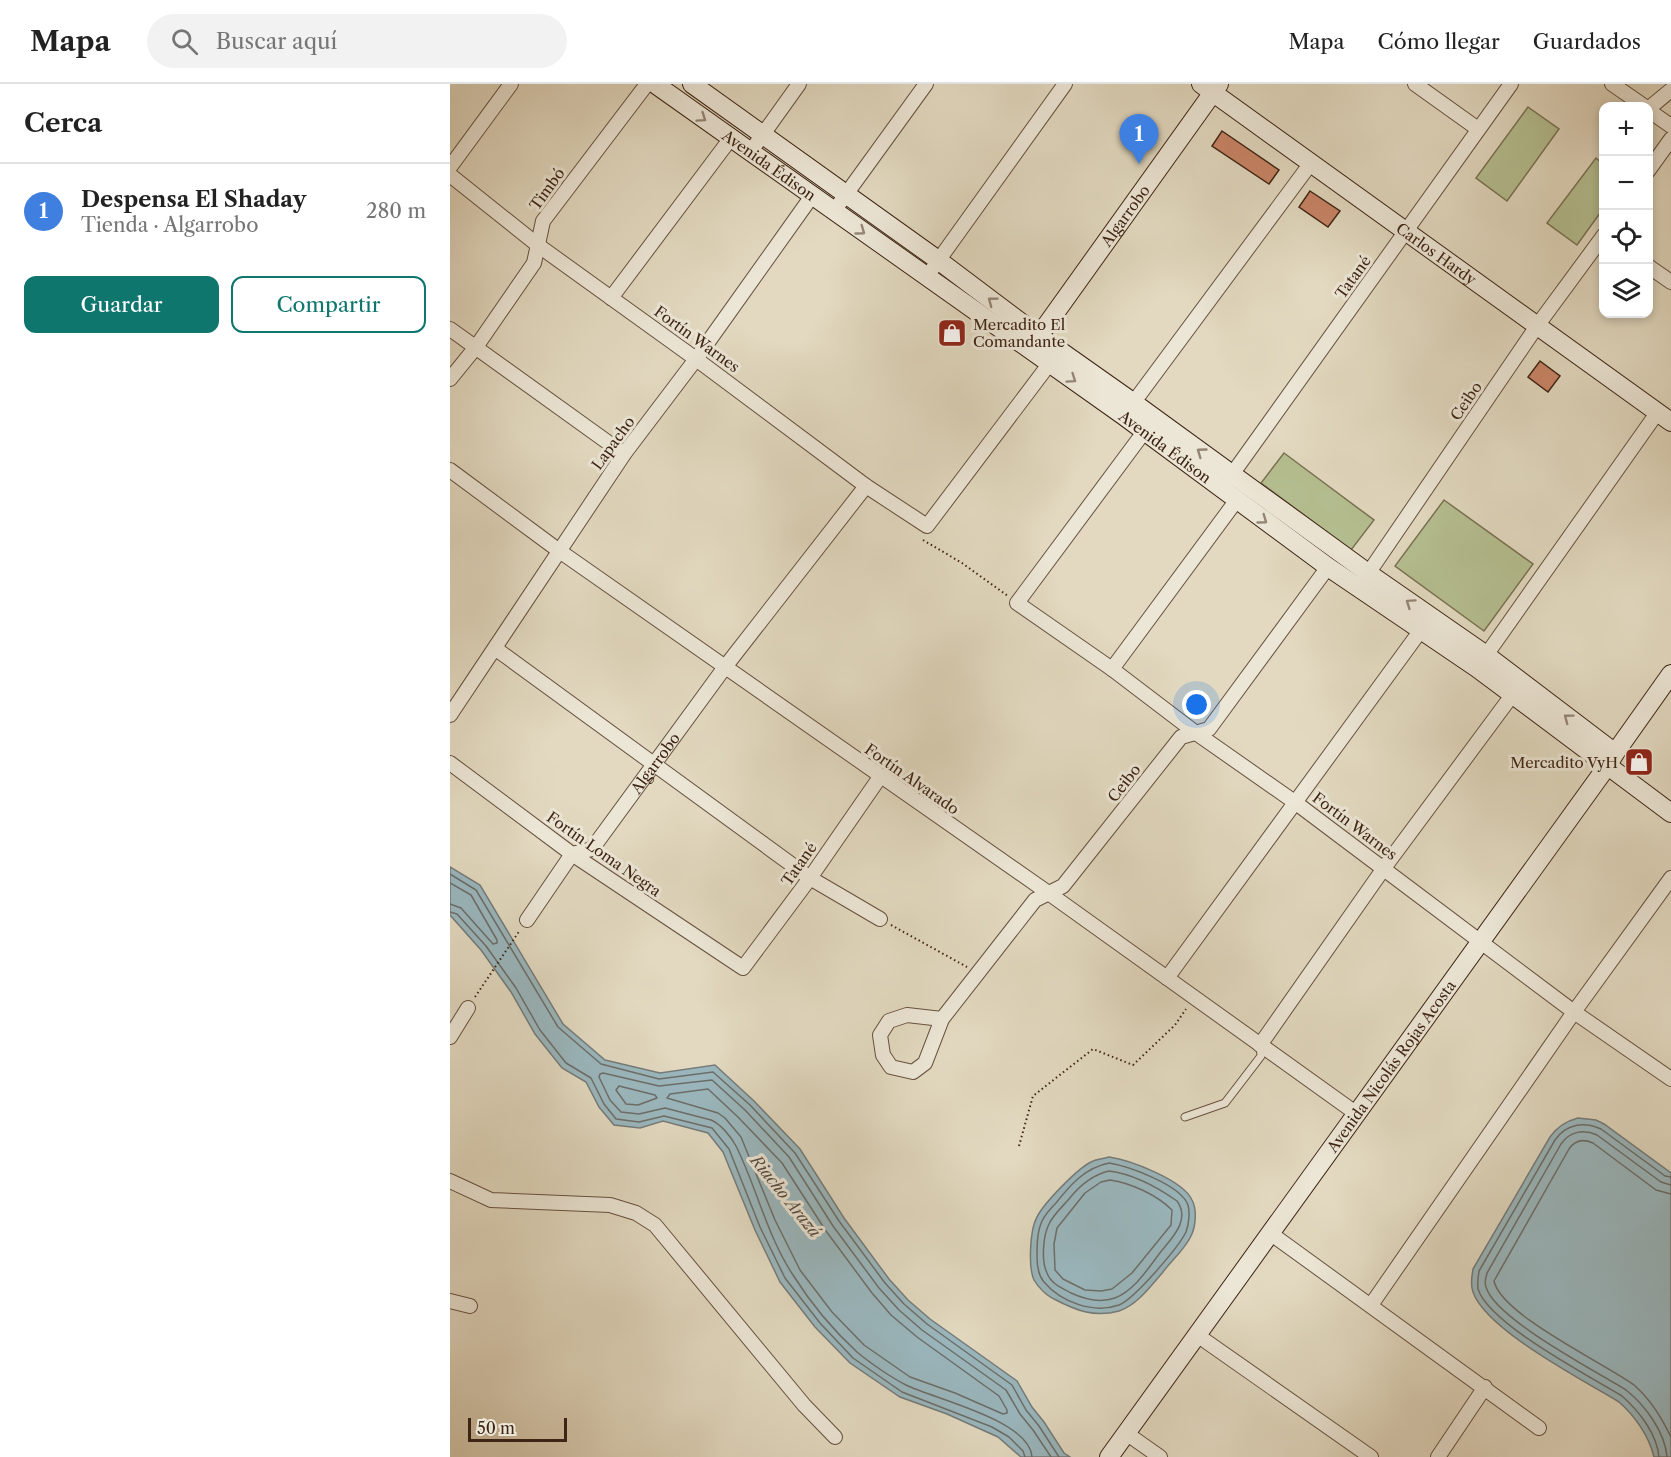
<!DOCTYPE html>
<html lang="es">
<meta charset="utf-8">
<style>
:root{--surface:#fff;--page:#f2f2f2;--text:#222;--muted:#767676;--line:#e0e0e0;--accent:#0f766e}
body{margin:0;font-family:"Libre Caslon Text",serif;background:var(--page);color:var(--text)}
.controls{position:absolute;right:18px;top:18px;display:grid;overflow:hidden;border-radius:12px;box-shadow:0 3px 9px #0003}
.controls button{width:54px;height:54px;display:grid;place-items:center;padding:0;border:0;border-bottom:2px solid var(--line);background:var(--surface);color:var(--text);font:30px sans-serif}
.scale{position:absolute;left:18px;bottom:15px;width:99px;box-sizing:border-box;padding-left:6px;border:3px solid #3e2414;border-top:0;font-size:16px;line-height:21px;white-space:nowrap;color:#3e2414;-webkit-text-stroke:4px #ece6d6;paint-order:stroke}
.you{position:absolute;left:747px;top:621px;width:21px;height:21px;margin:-15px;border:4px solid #fff;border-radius:50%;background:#1a73e8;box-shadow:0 0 0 9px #1a73e833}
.badge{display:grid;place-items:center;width:39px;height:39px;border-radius:50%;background:var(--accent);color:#fff;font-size:20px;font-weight:700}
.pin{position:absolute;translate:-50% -50px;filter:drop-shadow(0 2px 3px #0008)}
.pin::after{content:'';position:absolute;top:32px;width:21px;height:18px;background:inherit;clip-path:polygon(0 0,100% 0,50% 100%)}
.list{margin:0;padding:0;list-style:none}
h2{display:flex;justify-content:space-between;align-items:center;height:78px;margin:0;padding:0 24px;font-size:26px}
h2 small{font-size:20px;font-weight:400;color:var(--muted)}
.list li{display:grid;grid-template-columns:39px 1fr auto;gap:18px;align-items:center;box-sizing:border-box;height:96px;padding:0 24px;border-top:2px solid var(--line)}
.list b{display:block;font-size:22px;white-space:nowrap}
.list p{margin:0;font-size:20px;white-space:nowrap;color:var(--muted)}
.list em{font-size:20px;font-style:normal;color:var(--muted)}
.actions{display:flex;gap:12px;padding:18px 24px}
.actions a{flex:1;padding:14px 0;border:2px solid var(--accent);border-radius:12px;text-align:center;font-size:21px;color:var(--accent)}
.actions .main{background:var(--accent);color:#fff}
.icon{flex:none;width:33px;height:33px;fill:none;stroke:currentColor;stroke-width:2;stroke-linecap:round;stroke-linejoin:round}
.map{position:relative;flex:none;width:1221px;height:1373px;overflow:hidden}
header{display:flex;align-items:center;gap:36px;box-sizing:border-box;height:84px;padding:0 30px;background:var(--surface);border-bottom:2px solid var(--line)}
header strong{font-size:28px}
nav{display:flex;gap:33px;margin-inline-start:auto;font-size:21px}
.search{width:420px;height:54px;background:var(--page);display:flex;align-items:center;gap:15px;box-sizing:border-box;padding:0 21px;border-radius:33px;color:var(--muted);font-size:22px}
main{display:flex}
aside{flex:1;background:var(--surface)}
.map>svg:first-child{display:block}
.green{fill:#b5bf91;stroke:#7a7252;stroke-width:1.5}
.water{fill:#9ab7be;stroke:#757c7a;stroke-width:1.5}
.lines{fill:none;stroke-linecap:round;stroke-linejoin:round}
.shore{stroke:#6c6e69;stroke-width:1.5}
.building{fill:#c98567;stroke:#3e2414;stroke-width:1.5}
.lane-casing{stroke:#67513f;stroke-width:9}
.street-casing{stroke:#67513f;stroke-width:16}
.secondary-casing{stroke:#3e2414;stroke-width:20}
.path{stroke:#3e2414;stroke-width:2;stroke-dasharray:1.5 3;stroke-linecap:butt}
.lane{stroke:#ece6d6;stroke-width:7}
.street{stroke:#ece6d6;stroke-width:14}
.secondary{stroke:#ece6d6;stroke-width:18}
.oneway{stroke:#958575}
.labels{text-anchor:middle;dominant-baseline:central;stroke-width:6;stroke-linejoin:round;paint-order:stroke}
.street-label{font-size:15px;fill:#3e2414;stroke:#ece6d6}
.poi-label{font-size:15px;fill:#3e2414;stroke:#ece6d6;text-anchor:start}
.water-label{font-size:16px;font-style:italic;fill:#55493e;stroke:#ece6d6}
</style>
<header>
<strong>Mapa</strong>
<div class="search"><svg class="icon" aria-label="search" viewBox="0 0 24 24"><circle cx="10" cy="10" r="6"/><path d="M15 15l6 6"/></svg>Buscar aquí</div>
<nav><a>Mapa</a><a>Cómo llegar</a><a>Guardados</a></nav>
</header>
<main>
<aside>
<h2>Cerca<small></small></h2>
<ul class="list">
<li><span class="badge" style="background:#3f7fe0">1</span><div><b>Despensa El Shaday</b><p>Tienda · Algarrobo</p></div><em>280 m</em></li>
</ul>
<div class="actions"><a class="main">Guardar</a><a>Compartir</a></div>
</aside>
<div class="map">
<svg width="1221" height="1373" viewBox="0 0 1221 1373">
<rect width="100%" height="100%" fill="#e2d9c0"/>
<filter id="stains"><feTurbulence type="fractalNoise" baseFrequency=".00333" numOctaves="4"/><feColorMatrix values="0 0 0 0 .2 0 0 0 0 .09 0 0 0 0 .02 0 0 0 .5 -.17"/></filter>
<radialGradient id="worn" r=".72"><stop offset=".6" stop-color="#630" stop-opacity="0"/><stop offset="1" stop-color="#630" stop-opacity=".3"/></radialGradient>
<g class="green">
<path d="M1078 23 1109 45 1057 117 1026 94Z"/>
<path d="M1146 74 1153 80V125L1127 161 1097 139Z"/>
<path d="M834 369 924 436 901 466 811 399Z"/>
<path d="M994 416 1083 480 1034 547 945 482Z"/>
</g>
<g class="water">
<path d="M0 783 30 801 113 940 155 976 210 989 265 981 304 1017 350 1065 394 1134 439 1195 458 1216 480 1235 567 1297 582 1323 594 1338 614 1369 620 1373H571L548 1353 497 1330 450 1313 400 1279 365 1243 330 1198 305 1146 273 1068 258 1049 213 1037 190 1044 164 1041 149 1023 136 998 112 984 85 950 61 908 31 866 0 831Z"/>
<path d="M1128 1034 1146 1036 1154 1040 1221 1089V1373H1204C1199 1352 1185 1332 1169 1318 1133 1296 1036 1246 1023 1208 1020 1200 1022 1192 1023 1185L1100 1053C1107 1043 1116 1037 1128 1034Z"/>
<path d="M659 1073C680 1076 733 1096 742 1116 747 1125 746 1142 741 1152 735 1165 722 1176 713 1188 701 1202 687 1221 669 1227 644 1234 625 1226 604 1215 597 1212 588 1203 584 1196 578 1183 580 1145 587 1133 594 1119 627 1085 641 1078 646 1075 653 1075 659 1073Z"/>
</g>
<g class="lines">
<g class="shore">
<path d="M0 790 26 806 108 943 151 980 209 995 263 988 300 1021 345 1069 389 1137 435 1199 454 1220 477 1240 562 1301 576 1326 589 1342 609 1373"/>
<path d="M0 799 21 811 47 856V859L43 860 11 824 0 820"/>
<path d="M0 828 7 830 36 862 66 904 90 946 116 979 141 994 154 1020 166 1035 189 1038 214 1032 262 1044 279 1065 310 1143 335 1194 370 1239 403 1274 452 1308 542 1343 559 1353 573 1367 575 1373"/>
<path d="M169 1002 205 1011 207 1014 188 1021 176 1020 166 1006Z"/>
<path d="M258 1005 288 1033 332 1079 376 1147 422 1209 441 1231 467 1253 549 1312 557 1326V1329L553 1330 505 1309 460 1293 414 1261 382 1228 350 1186 325 1136 291 1053 275 1034 268 1029 217 1014 220 1010Z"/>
<path d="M659 1079C678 1082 731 1101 738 1121 740 1128 739 1140 736 1148 728 1164 685 1214 669 1221 643 1230 611 1218 594 1198 588 1191 587 1182 587 1173 587 1161 587 1148 592 1137 595 1131 601 1124 606 1119 621 1100 635 1084 659 1079Z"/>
<path d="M659 1087C683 1090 707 1103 727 1117 740 1135 724 1152 713 1165 700 1181 686 1206 665 1214 651 1219 634 1215 621 1209 612 1204 601 1200 597 1189 591 1177 593 1152 599 1140 603 1131 613 1122 619 1115 630 1101 642 1091 659 1087Z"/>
<path d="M660 1096C681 1099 707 1111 722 1126L721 1141 682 1189 662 1205 651 1207 635 1206 613 1195 605 1186 604 1160 607 1144 635 1109 651 1098Z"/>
<path d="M1221 1110 1206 1106 1143 1059C1134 1055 1125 1056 1119 1065L1044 1197C1051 1231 1154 1279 1184 1301 1201 1316 1211 1333 1221 1353"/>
<path d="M582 1373C580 1336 484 1315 456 1301 442 1294 420 1279 407 1268 383 1246 360 1218 343 1191 317 1152 307 1104 286 1062 281 1053 271 1040 261 1036L215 1024 189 1030 171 1028 160 1016 149 993 150 990 153 989 209 1002 262 996 295 1026 339 1073 383 1142 429 1204 449 1226 472 1246 556 1306 570 1330 583 1346 601 1373"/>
<path d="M1209 1373C1207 1350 1189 1327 1172 1312 1139 1292 1039 1240 1028 1205 1027 1199 1028 1193 1029 1187L1105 1056C1116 1040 1134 1037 1151 1045L1215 1092 1221 1093"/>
<path d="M1217 1373C1215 1348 1195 1321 1176 1306 1146 1287 1045 1235 1036 1203 1034 1198 1036 1194 1037 1189L1111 1060C1120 1047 1134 1045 1147 1051L1211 1098 1221 1101"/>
</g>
</g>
<g class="building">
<path d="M772 47 829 86 819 100 762 62Z"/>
<path d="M860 107 890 127 878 143 849 123Z"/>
<path d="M1090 277 1110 292 1098 308 1078 293Z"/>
</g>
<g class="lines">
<g class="lane-casing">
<path id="lane" d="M735 1033 775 1019 811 972 810 961"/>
</g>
<g class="street-casing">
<g id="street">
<path d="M965 0 1028 45"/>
<path d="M1162 0 1194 22"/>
<path d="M1198 25 1221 6"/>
<path d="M1198 26 1221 42"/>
<path d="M301 67 349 0"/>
<path d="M0 83 61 0"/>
<path d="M1198 87 1221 55"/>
<path d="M0 91 89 162 246 275 416 402 477 442 600 279"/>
<path d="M384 127 476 0"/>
<path d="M1198 182 1221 198"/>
<path d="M483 184 615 0"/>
<path d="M161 214 281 54"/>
<path d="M0 245 174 370"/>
<path d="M0 295 26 263 84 179 93 137 197 0"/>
<path d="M678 326 861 79"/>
<path d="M694 348 567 519 662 585 746 649 846 719 1124 928 1221 995"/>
<path d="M0 386 108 466 597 808 907 1030"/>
<path d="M778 396 1061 0"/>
<path d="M913 497 1087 242 1154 151"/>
<path d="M46 565 360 794 430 835"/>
<path d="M1032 577 1207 329"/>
<path d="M662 585 786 417"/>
<path d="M0 631 174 370 246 275 362 112"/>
<path d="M0 679 122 770 293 884 360 794 430 693"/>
<path id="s1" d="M77 836 122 770 142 765 275 583 416 402"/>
<path d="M717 894 971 546"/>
<path d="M492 935 457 931 439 937 430 951 433 971 441 983 463 988 475 979 492 935 585 816 613 802 731 653 759 645 878 483"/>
<path d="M0 953 18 924"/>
<path d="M810 961 934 784 1063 610"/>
<path d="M0 1097 41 1116 160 1121 186 1129 205 1141 354 1321 385 1353"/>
<path d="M820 1149 1089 1344"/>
<path d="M0 1217 20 1222"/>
<path d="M921 1221 1124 928 1221 794"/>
<path d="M747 1251 921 1373"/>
<path d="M676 1349 710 1373"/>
<path d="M988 1373 1035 1303"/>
</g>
</g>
<g class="secondary-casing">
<g id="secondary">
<path id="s2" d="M205 0 674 332 878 483 1027 584 1221 729"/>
<path d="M242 0 488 176 589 252 684 319 918 489 1036 571 1165 669"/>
<path id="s3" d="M751 0 1221 338"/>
<path id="s4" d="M583 260 769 0"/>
<path id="s5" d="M659 1373 1158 681 1165 669 1221 590"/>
</g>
</g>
<g class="path">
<path d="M473 456 512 479 558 512"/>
<path d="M441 841 517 883"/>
<path d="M25 913 70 846"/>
<path d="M569 1062 583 1012 643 965 683 981 725 941 736 925"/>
</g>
<use href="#lane" class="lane"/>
<use href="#street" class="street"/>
<use href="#secondary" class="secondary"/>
</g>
<defs><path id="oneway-chevron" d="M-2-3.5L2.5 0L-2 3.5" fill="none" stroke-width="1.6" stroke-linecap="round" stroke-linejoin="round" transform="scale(1.5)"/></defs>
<g class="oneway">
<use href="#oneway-chevron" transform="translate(252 34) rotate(35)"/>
<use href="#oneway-chevron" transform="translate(411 147) rotate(36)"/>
<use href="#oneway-chevron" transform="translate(542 217) rotate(-143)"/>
<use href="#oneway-chevron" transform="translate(622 295) rotate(35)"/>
<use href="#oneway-chevron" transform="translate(751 368) rotate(-144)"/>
<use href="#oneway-chevron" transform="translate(813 436) rotate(36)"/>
<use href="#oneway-chevron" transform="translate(960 519) rotate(-145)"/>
<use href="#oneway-chevron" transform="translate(1118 634) rotate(-143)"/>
</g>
<defs>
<g id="shop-square" transform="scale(1.5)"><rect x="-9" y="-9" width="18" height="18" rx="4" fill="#8f2418" stroke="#ece6d6"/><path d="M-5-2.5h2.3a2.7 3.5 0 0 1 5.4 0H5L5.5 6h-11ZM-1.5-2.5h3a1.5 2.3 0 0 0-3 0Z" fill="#fff"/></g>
</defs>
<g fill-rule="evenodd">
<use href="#shop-square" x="502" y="249"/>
<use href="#shop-square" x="1189" y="678"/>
</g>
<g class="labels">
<g class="street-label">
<text stroke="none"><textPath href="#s2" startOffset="140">Avenida Édison</textPath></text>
<text transform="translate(97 105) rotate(-54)">Timbó</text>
<text stroke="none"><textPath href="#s4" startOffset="158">Algarrobo</textPath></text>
<text stroke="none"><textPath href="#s3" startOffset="290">Carlos Hardy</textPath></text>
<text transform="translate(903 193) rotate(-54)">Tatané</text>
<text transform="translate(247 255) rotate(36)">Fortín Warnes</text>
<text transform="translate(1016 317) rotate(-56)">Ceibo</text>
<text transform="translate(163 359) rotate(-54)">Lapacho</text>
<text stroke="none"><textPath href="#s2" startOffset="626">Avenida Édison</textPath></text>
<text stroke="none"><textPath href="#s1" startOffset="207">Algarrobo</textPath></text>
<text transform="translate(462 695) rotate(35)">Fortín Alvarado</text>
<text transform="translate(674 699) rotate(-52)">Ceibo</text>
<text transform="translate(905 742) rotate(37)">Fortín Warnes</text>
<text transform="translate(154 770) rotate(35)">Fortín Loma Negra</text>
<text transform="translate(349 780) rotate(-55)">Tatané</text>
<text stroke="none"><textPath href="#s5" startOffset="482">Avenida Nicolás Rojas Acosta</textPath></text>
</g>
<g class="poi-label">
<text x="523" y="240">Mercadito El<tspan x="523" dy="17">Comandante</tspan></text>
<text x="1168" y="678" text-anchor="end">Mercadito VyH</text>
</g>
<g class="water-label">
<text transform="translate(336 1112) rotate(51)">Riacho Arazá</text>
</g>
</g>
<rect width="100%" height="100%" filter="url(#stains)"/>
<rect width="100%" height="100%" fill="url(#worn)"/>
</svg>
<div class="controls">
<button>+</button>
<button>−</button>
<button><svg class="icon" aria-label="locate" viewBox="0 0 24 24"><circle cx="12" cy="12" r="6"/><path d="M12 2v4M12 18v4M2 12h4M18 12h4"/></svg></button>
<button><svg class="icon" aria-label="layers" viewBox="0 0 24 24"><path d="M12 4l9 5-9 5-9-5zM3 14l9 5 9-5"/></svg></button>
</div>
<div class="scale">50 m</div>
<div class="you"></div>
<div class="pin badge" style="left:689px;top:80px;background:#3f7fe0">1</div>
</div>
</main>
